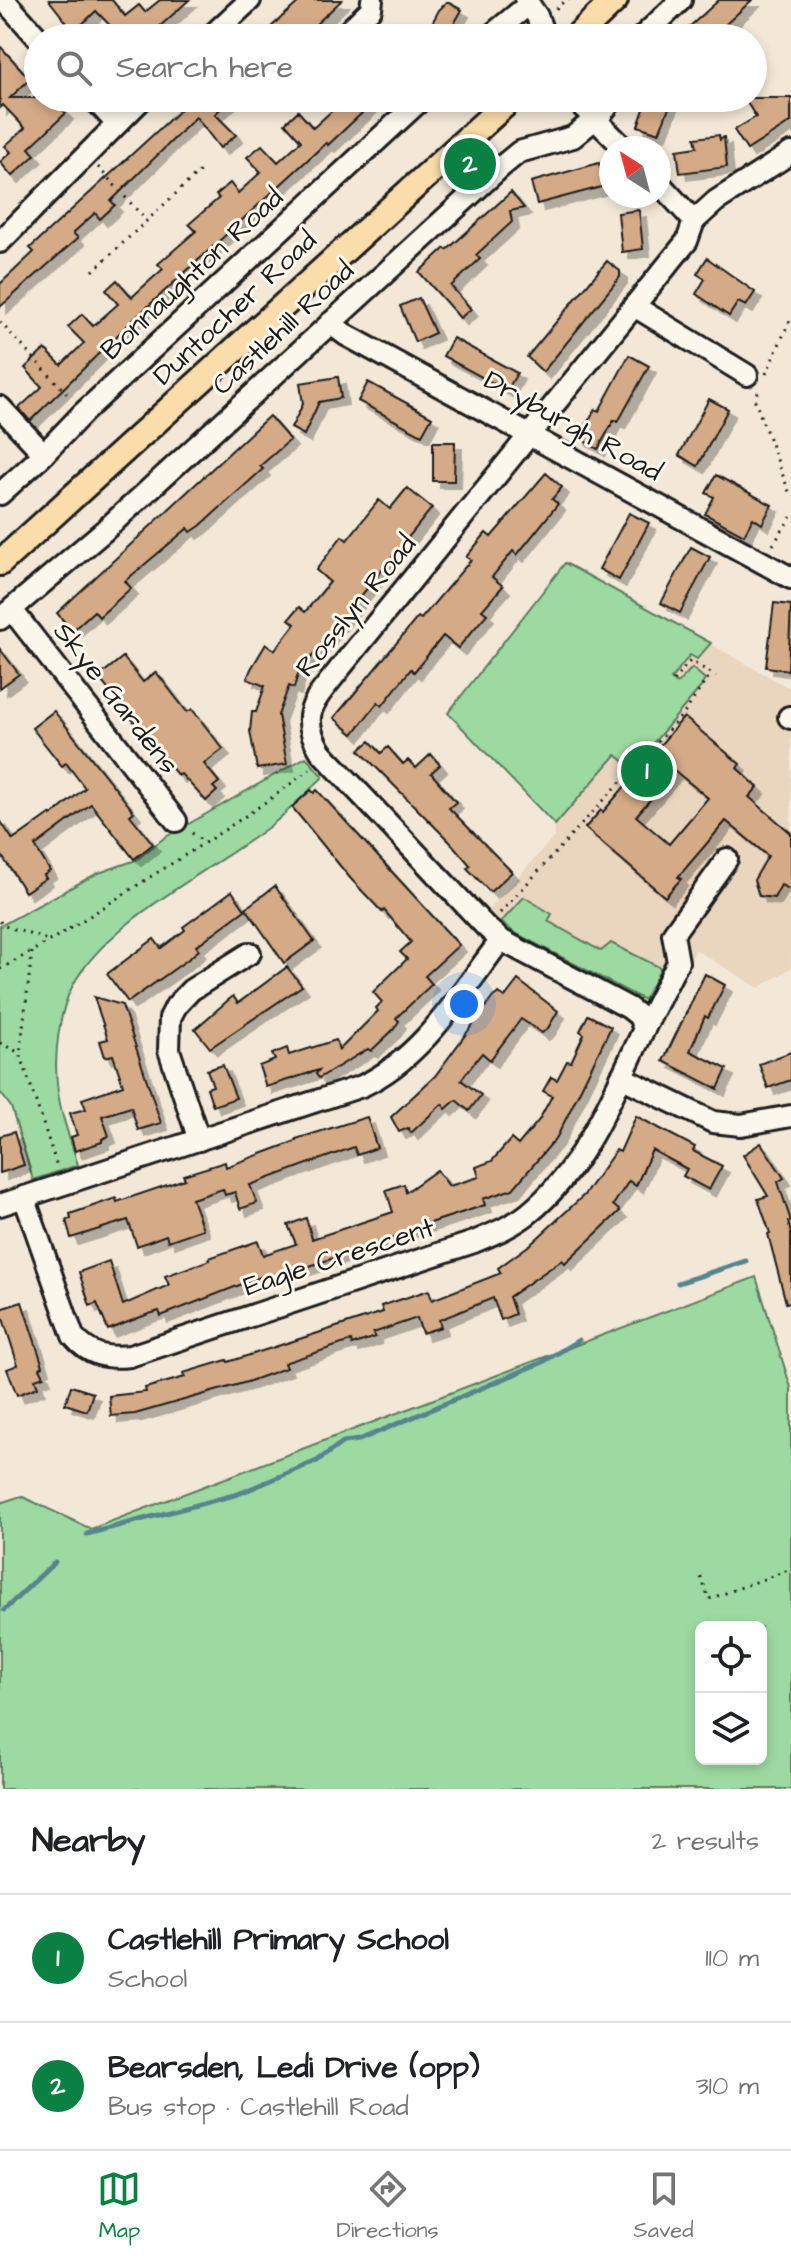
<!DOCTYPE html>
<meta charset="utf-8">
<style>
:root{--surface:#fff;--page:#f6f6f6;--text:#202124;--muted:#757577;--line:#e0e0e0;--accent:#0b8043}
body{margin:0;font-family:"Architects Daughter",sans-serif;background:var(--page);color:var(--text)}
.controls{position:absolute;right:24px;bottom:24px;display:grid;overflow:hidden;border-radius:12px;box-shadow:0 4px 12px #0003}
.controls button{width:72px;height:72px;display:grid;place-items:center;padding:0;border:0;border-bottom:2px solid var(--line);background:var(--surface);color:var(--text);font:40px sans-serif}
.compass{position:absolute;left:599px;top:136px;width:72px;height:72px;border-radius:50%;background:var(--surface);box-shadow:0 4px 12px #0003;rotate:324deg}
.you{position:absolute;left:464px;top:1004px;width:28px;height:28px;margin:-20px;border:6px solid #fff;border-radius:50%;background:#1a73e8;box-shadow:0 0 0 12px #1a73e833}
.badge{display:grid;place-items:center;width:52px;height:52px;border-radius:50%;background:var(--accent);color:#fff;font-size:26px;font-weight:700}
.pin{position:absolute;translate:-50% -50%;border:4px solid #fff;box-shadow:0 2px 8px #0006}
.list{margin:0;padding:0;list-style:none}
h2{display:flex;justify-content:space-between;align-items:center;height:104px;margin:0;padding:0 32px;font-size:34px}
h2 small{font-size:26px;font-weight:400;color:var(--muted)}
.list li{display:grid;grid-template-columns:52px 1fr auto;gap:24px;align-items:center;box-sizing:border-box;height:128px;padding:0 32px;border-top:2px solid var(--line)}
.list b{display:block;font-size:30px;white-space:nowrap}
.list p{margin:0;font-size:26px;white-space:nowrap;color:var(--muted)}
.list em{font-size:26px;font-style:normal;color:var(--muted)}
.icon{flex:none;width:44px;height:44px;fill:none;stroke:currentColor;stroke-width:2;stroke-linecap:round;stroke-linejoin:round}
.map{position:relative;flex:none;width:791px;height:1789px;overflow:hidden}
.search{position:absolute;background:var(--surface);box-shadow:0 4px 12px #0003;left:24px;right:24px;top:24px;height:88px;display:flex;align-items:center;gap:20px;box-sizing:border-box;padding:0 28px;border-radius:44px;color:var(--muted);font-size:30px}
.sheet{height:360px;background:var(--surface)}
nav{display:flex;justify-content:space-around;align-items:center;box-sizing:border-box;height:112px;border-top:2px solid var(--line);background:var(--surface);font-size:22px;color:var(--muted)}
nav a{display:grid;justify-items:center;gap:4px}
nav .on{color:var(--accent)}
.map>svg:first-child{display:block}
.built{fill:#ead5bf}
.green{fill:#9ddaa1;stroke:#5c7b5e;stroke-width:2;fill-rule:evenodd}
.lines{fill:none;stroke-linecap:round;stroke-linejoin:round}
.stream{stroke:#56848f;stroke-width:5}
.building{fill:#d5aa86;stroke:#1c1c1c;stroke-width:2;fill-rule:evenodd;filter:url(#shadow)}
.minor-casing{stroke:#1c1c1c;stroke-width:26}
.major-casing{stroke:#1c1c1c;stroke-width:30}
.path{stroke:#1c1c1c;stroke-width:3;stroke-dasharray:2 6;stroke-linecap:butt}
.minor{stroke:#fbf7ec;stroke-width:20}
.major{stroke:#fbddab;stroke-width:24}
.labels{text-anchor:middle;dominant-baseline:central;stroke-width:6;stroke-linejoin:round;paint-order:stroke}
.street-label{font-size:28px;fill:#1c1c1c;stroke:#fbf7ec}
</style>
<div class="map">
<svg width="791" height="1789" viewBox="0 0 791 1789">
<defs>
<filter id="shadow"><feDropShadow dx="7" dy="7" stdDeviation="0" flood-color="#0004"/></filter>
</defs>
<rect width="100%" height="100%" fill="#f3e8d8"/>
<filter id="ink" filterUnits="userSpaceOnUse"><feTurbulence type="fractalNoise" baseFrequency=".0125" numOctaves="2"/><feDisplacementMap in="SourceGraphic" scale="16" xChannelSelector="R" yChannelSelector="G"/><feConvolveMatrix kernelMatrix="1 2 1 2 8 2 1 2 1" color-interpolation-filters="sRGB"/></filter>
<g filter="url(#ink)">
<path class="built" d="M565 563 791 689V968L759 988 696 950 664 1011 514 933 488 911 554 837 555 825 448 713Z"/>
<g class="green">
<path d="M565 563 711 643 697 659 690 655 671 679 677 684 692 668 705 679 701 687 632 768 616 755 555 825 448 713Z"/>
<path d="M306 757 323 777C307 792 291 809 274 823 214 870 106 920 72 987 59 1013 54 1054 57 1083 59 1111 70 1138 78 1165L33 1180 11 1107 0 1092V926L96 874 136 860 164 838Z"/>
<path d="M524 897 552 914 548 921 601 951 611 943 661 968 644 1000 515 933 501 922Z"/>
<path d="M756 1277 791 1388V1789H0V1503L21 1496 91 1529ZM701 1627H761V1759H701Z"/>
</g>
<g class="lines">
<g class="stream">
<path d="M678 1283 746 1261"/>
<path d="M87 1534 238 1494 317 1461 343 1442 359 1440 541 1363 579 1340"/>
<path d="M4 1610 55 1562"/>
</g>
</g>
<g class="building">
<path d="M49 0H112L125 16 139 5 145 12 160 0H189L147 38H122L96 11 74 32Z"/>
<path d="M301 0H342L301 38H282L272 26Z"/>
<path d="M719 0H752L711 38H677Z"/>
<path d="M447 2 462 10 446 38H424L439 10Z"/>
<path d="M0 46 30 79 10 98H51L66 113 29 148 35 155 12 176 0 162 11 152 5 146 25 128 3 105 0 108Z"/>
<path d="M193 98H232L215 114 236 135 220 148 196 117 111 201 115 205 100 219 95 213 73 233 78 238 0 307V284L34 252 30 248Z"/>
<path d="M327 98H378L328 145 326 143 132 321 30 421 19 408 42 387 25 368 45 349 61 365 84 343 68 327 82 314 93 326 118 304 106 290 117 280 132 297 144 286 163 269 158 264 196 231 189 224 219 198 216 195 230 183 238 193 261 172 247 157 262 145 278 162 301 141 285 123 298 111 313 128 336 107Z"/>
<path d="M648 98H673L659 133 638 126Z"/>
<path d="M744 98H791V122L747 150 734 130 756 117Z"/>
<path d="M719 135 720 140 724 137 727 167 680 173 677 150 697 147 695 138Z"/>
<path d="M599 163 605 186 537 204 531 182Z"/>
<path d="M511 192 524 208 510 211 512 222 476 255 480 259 451 286 471 309 460 318 419 272 445 248 447 250Z"/>
<path d="M639 210 643 249 622 252 618 213Z"/>
<path d="M707 258 755 292 746 306 738 302 729 316 696 294 705 279 697 274Z"/>
<path d="M607 261 620 271V277L543 372 527 357Z"/>
<path d="M419 298 435 333 415 342 400 306Z"/>
<path d="M453 338 517 373 507 391 443 356Z"/>
<path d="M629 355 649 366 618 422 614 420 598 449 579 438 595 409 599 411Z"/>
<path d="M338 377 341 398 319 402 304 435 291 428 303 404 300 383Z"/>
<path d="M368 382 432 417 422 435 358 401Z"/>
<path d="M709 399 728 409 698 466 679 455Z"/>
<path d="M269 416 290 440 260 466 263 469 200 526 191 532 188 528 125 581 131 588 99 617 94 611 72 631 57 613Z"/>
<path d="M433 442H455L454 481H433Z"/>
<path d="M546 473 562 487 552 499 558 504 517 555 513 551 492 577 503 586 482 610 487 614 458 648 443 636 414 672 411 669 382 706 378 702 353 734 334 718 418 617 421 619 471 560 466 557 486 533 491 537Z"/>
<path d="M716 475 772 505 762 524 753 518 744 535 705 514 714 497 706 493Z"/>
<path d="M407 488 432 508 298 674 294 688 289 686 278 715 287 764 257 769 250 731 252 712H256L265 686 247 679 251 669 266 644 275 650 295 624 289 619 299 607 305 612 330 582 316 570 342 536 347 540 379 500 390 509Z"/>
<path d="M629 513 649 523 619 580 599 569Z"/>
<path d="M691 547 710 557 680 613 661 603Z"/>
<path d="M774 603 791 605 788 670 766 667Z"/>
<path d="M0 649 19 674 0 688Z"/>
<path d="M123 657 143 682 156 672 187 712 192 709 223 749 204 764 219 782 213 787 217 791 206 801 181 774 178 776 98 677Z"/>
<path d="M54 711 134 812 130 815 153 844 134 859 91 804 35 846 50 871 44 875 46 878 25 892 0 853V820L13 840 50 814 51 816 85 788 66 763 62 766 32 728Z"/>
<path d="M684 717 740 764 737 768 758 787 749 797 791 833V890L781 885 774 898 759 896 754 880 768 856 726 821 678 877 681 879 665 897 585 828 601 810 603 812ZM675 771 708 798 669 844 636 816Z"/>
<path d="M370 741 381 753 388 747 403 764 408 760 416 768 431 754 440 765 431 773 456 802 449 808 512 872 490 892 467 868 470 865 450 842 359 750Z"/>
<path d="M311 790 314 793 317 790 459 945 425 976 432 984 396 1018 399 1021 394 1029 371 1051 368 1049 319 1078 316 1074 319 1070 266 1087 259 1066 275 1060 272 1054 287 1048 289 1055 336 1040 339 1050 378 1011 376 1008 382 1002 373 992 407 959 400 952 411 942 384 910 382 912 350 878 292 807Z"/>
<path d="M275 886 314 941 284 963 246 908Z"/>
<path d="M232 891 245 910 196 946 199 950 187 960 128 1002 107 974 154 939 161 948 185 930 183 927Z"/>
<path d="M287 967 302 986 210 1048 195 1029 233 996 238 1003Z"/>
<path d="M705 974 725 985 708 1018 705 1016 690 1051 727 1069 718 1089 663 1061Z"/>
<path d="M518 980 558 1011 548 1028 542 1033 521 1019 490 1060 482 1053 461 1080 481 1095 469 1111 456 1100 446 1109 442 1104 411 1133 408 1128 399 1132 391 1117 435 1076 493 997 499 993 505 997Z"/>
<path d="M94 997 122 1005 161 1123 138 1130 131 1107 102 1116 109 1136 102 1139V1142L75 1151 71 1137 77 1135 70 1113 86 1109 82 1099 123 1085 113 1055 105 1057 100 1041 108 1039Z"/>
<path d="M588 1015 611 1027 557 1137 513 1189 483 1199 485 1205 400 1233 401 1236 270 1279 268 1274 161 1316 159 1311 146 1315 108 1330 97 1303 90 1306 79 1272 109 1261 123 1305 169 1285 165 1276 210 1260 209 1258 258 1241 263 1255 296 1244 288 1225 306 1218 312 1239 393 1212 386 1190 404 1184 406 1192 437 1170 449 1186 479 1177 476 1167 492 1161 511 1139 518 1145 539 1120 552 1096 543 1091 551 1077 557 1080 567 1061 571 1062 584 1034 580 1031Z"/>
<path d="M791 1052V1080L768 1088 759 1064Z"/>
<path d="M223 1065 236 1098 213 1106 207 1088 213 1086 207 1070Z"/>
<path d="M636 1116 695 1147 693 1151 722 1166 709 1190 683 1176 687 1169 652 1150 636 1186 629 1181 613 1205 620 1211 565 1263 562 1260 509 1297 515 1314 501 1320 493 1298 439 1320 441 1327 422 1333 417 1318 373 1333 375 1337 352 1345 351 1341 284 1363 286 1368 247 1382 135 1414 111 1416 109 1396 146 1392 145 1388 185 1377 183 1373 227 1360 228 1362 383 1312 381 1306 429 1290 432 1300 501 1273 498 1268 531 1244 584 1195 616 1150 620 1152Z"/>
<path d="M367 1117 377 1148 357 1155 354 1147 250 1185 257 1203 240 1209 235 1192 225 1195 223 1189 192 1199 203 1229 168 1241 166 1235 137 1246 128 1220 71 1238 66 1220 71 1219 70 1214 116 1198 117 1202 185 1179 183 1175 225 1162 226 1167 296 1141V1139Z"/>
<path d="M14 1132 24 1165 0 1173V1136Z"/>
<path d="M761 1143 784 1178 778 1182 791 1221 788 1222 791 1233V1302L786 1303 768 1234 770 1233 758 1199 768 1196 743 1155Z"/>
<path d="M22 1302 43 1366 40 1368 44 1376 35 1379 38 1387 17 1395 7 1369 18 1365 0 1309Z"/>
<path d="M71 1386 93 1393 87 1411 65 1404Z"/>
</g>
<g class="lines">
<g class="minor-casing">
<g id="minor">
<path d="M4 0 38 38"/>
<path d="M526 0 537 16 545 38"/>
<path d="M209 38 250 0"/>
<path d="M341 38 371 9 372 0"/>
<path d="M488 38 529 4"/>
<path d="M641 38 681 0"/>
<path d="M93 98 116 123"/>
<path d="M574 98 624 148"/>
<path d="M659 183 694 221"/>
<path d="M694 221 716 201 791 153"/>
<path d="M0 242 143 98"/>
<path d="M634 306 747 375"/>
<path d="M330 323 346 335 791 578"/>
<path d="M0 407 44 454"/>
<path d="M0 494 41 457 84 412 423 98"/>
<path d="M12 610 176 821"/>
<path d="M0 619 105 530 502 166 519 152 573 137 602 113 614 98"/>
<path d="M789 717 791 718"/>
<path d="M644 1029 678 962 673 934 727 859"/>
<path d="M621 1077 713 1122 741 1125 791 1116"/>
<path d="M199 1140 169 1050 170 1018 176 1006 191 990 250 953"/>
<path d="M24 1197 73 1336C89 1355 106 1359 130 1356L474 1242C493 1234 513 1226 529 1213 585 1168 614 1092 644 1029L639 1016 629 1008 501 940 486 927 321 752C296 712 317 699 341 667L687 241 694 221"/>
<path d="M0 1205 362 1086C424 1057 460 993 501 940"/>
</g>
</g>
<g class="major-casing">
<g id="major">
<path d="M575 38 615 0"/>
<path d="M0 563 512 98"/>
</g>
</g>
<g class="path">
<path d="M556 9 558 5 569 0"/>
<path d="M98 167 146 220"/>
<path d="M93 271 201 170"/>
<path d="M0 322 71 398"/>
<path d="M766 374 791 318"/>
<path d="M758 392 755 401 791 497"/>
<path d="M773 545 791 517"/>
<path d="M673 681 690 661 716 676"/>
<path d="M192 833 205 843"/>
<path d="M500 913 685 712 711 673"/>
<path d="M0 921 2 925 50 941"/>
<path d="M32 952 20 1053 57 1166"/>
<path d="M0 969C51 942 99 910 147 879 203 844 258 810 310 769"/>
<path d="M0 1043 20 1053"/>
<path d="M701 1577 709 1599 791 1569"/>
</g>
<use href="#minor" class="minor"/>
<use href="#major" class="major"/>
</g>
</g>
<g class="labels">
<g class="street-label">
<text transform="translate(192 274) rotate(-43)">Bonnaughton Road</text>
<text transform="translate(235 308) rotate(-43)">Duntocher Road</text>
<text transform="translate(283 328) rotate(-43)">Castlehill Road</text>
<text transform="translate(573 426) rotate(29)">Dryburgh Road</text>
<text transform="translate(356 606) rotate(-51)">Rosslyn Road</text>
<text transform="translate(116 698) rotate(52)">Skye Gardens</text>
<text transform="translate(339 1257) rotate(-18)">Eagle Crescent</text>
</g>
</g>
</svg>
<div class="controls">
<button><svg class="icon" aria-label="locate" viewBox="0 0 24 24"><circle cx="12" cy="12" r="6"/><path d="M12 2v4M12 18v4M2 12h4M18 12h4"/></svg></button>
<button><svg class="icon" aria-label="layers" viewBox="0 0 24 24"><path d="M12 4l9 5-9 5-9-5zM3 14l9 5 9-5"/></svg></button>
</div>
<svg class="compass" viewBox="-18 -18 36 36"><path d="M0-13l5 13h-10z" fill="#e53935"/><path d="M0 13l5-13h-10z" fill="#757577"/></svg>
<div class="you"></div>
<div class="pin badge" style="left:647px;top:771px">1</div>
<div class="pin badge" style="left:470px;top:164px">2</div>
<div class="search"><svg class="icon" aria-label="search" viewBox="0 0 24 24"><circle cx="10" cy="10" r="6"/><path d="M15 15l6 6"/></svg>Search here</div>
</div>
<section class="sheet">
<h2>Nearby<small>2 results</small></h2>
<ul class="list">
<li><span class="badge">1</span><div><b>Castlehill Primary School</b><p>School</p></div><em>110 m</em></li>
<li><span class="badge">2</span><div><b>Bearsden, Ledi Drive (opp)</b><p>Bus stop · Castlehill Road</p></div><em>310 m</em></li>
</ul>
</section>
<nav>
<a class="on"><svg class="icon" aria-label="map" viewBox="0 0 24 24"><path d="M3 6l6-2 6 2 6-2v14l-6 2-6-2-6 2zM9 4v14M15 6v14"/></svg>Map</a>
<a><svg class="icon" aria-label="directions" viewBox="0 0 24 24"><path d="M12 3l9 9-9 9-9-9zM9 14v-3h6M13 9l2 2-2 2"/></svg>Directions</a>
<a><svg class="icon" aria-label="saved" viewBox="0 0 24 24"><path d="M7 4h10v16l-5-4-5 4z"/></svg>Saved</a>
</nav>
